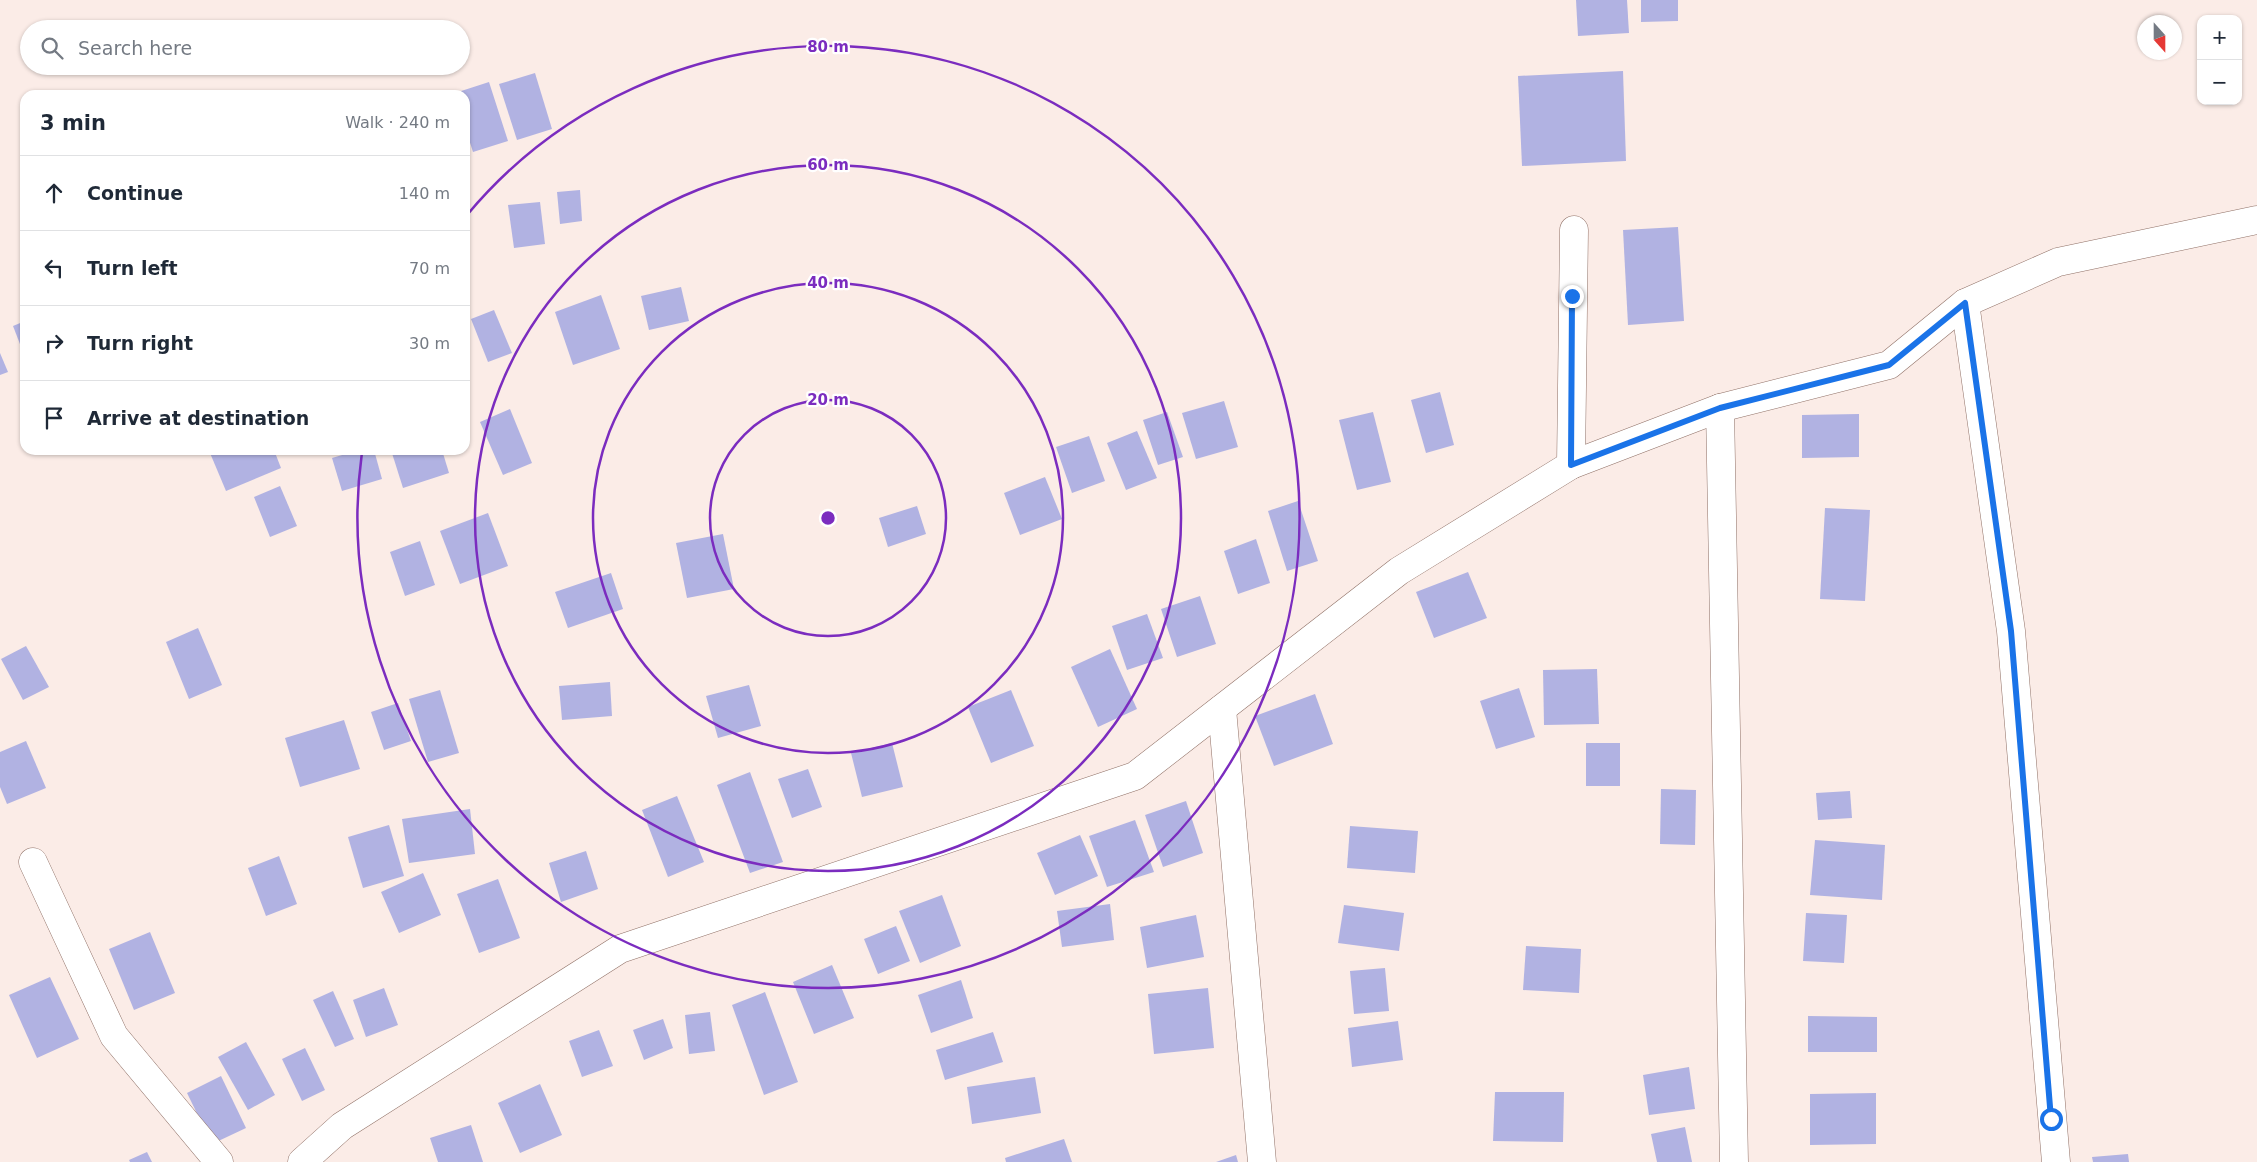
<!DOCTYPE html>
<meta charset="utf-8">
<style>
:root{--surface:#fff;--page:#f2f2f3;--text:#1f2937;--muted:#747a83;--line:#e0e1e3}
body{margin:0;font-family:"DejaVu Sans",sans-serif;background:var(--page);color:var(--text)}
.controls{position:absolute;right:15px;top:15px;display:grid;overflow:hidden;border-radius:10px;box-shadow:0 1px 4px #0004}
.controls button{width:45px;height:45px;display:grid;place-items:center;padding:0;border:0;border-bottom:1px solid var(--line);background:var(--surface);color:var(--text);font:25px sans-serif}
.compass{position:absolute;left:2137px;top:15px;width:45px;height:45px;border-radius:50%;background:var(--surface);box-shadow:0 1px 4px #0004;rotate:159deg}
.stop{position:absolute;width:15px;height:15px;margin:-11px;border:4px solid #1a73e8;border-radius:50%;background:#fff}
.stop.end{background:#1a73e8;border-color:#fff;box-shadow:0 1px 5px #0008}
.list{margin:0;padding:0;list-style:none}
h2{display:flex;justify-content:space-between;align-items:center;height:65px;margin:0;padding:0 20px;font-size:21px}
h2 small{font-size:16px;font-weight:400;color:var(--muted)}
.list li{display:grid;grid-template-columns:32px 1fr auto;gap:15px;align-items:center;box-sizing:border-box;height:75px;padding:0 20px;border-top:1px solid var(--line)}
.list b{display:block;font-size:19px;white-space:nowrap}
.list em{font-size:16px;font-style:normal;color:var(--muted)}
.icon{flex:none;width:28px;height:28px;fill:none;stroke:currentColor;stroke-width:2;stroke-linecap:round;stroke-linejoin:round}
.map{position:relative;flex:none;width:2257px;height:1162px;overflow:hidden}
.search{position:absolute;background:var(--surface);box-shadow:0 1px 4px #0004;left:20px;top:20px;width:450px;height:55px;display:flex;align-items:center;gap:12px;box-sizing:border-box;padding:0 18px;border-radius:28px;color:var(--muted);font-size:19px}
.panel{position:absolute;background:var(--surface);box-shadow:0 1px 4px #0004;left:20px;top:90px;width:450px;height:365px;border-radius:15px}
.map>svg:first-child{display:block}
.building{fill:#b1b2e2}
.lines{fill:none;stroke-linecap:round;stroke-linejoin:round}
.minor-casing{stroke:#907167;stroke-width:29}
.minor{stroke:#fff;stroke-width:28}
.route{stroke:#1a73e8;stroke-width:6}
.ring{fill:none;stroke:#7b2cbf;stroke-width:2.5}
.centre{fill:#7b2cbf;stroke:#fff;stroke-width:2.5}
.ring-label{font-size:15px;text-anchor:middle;font-weight:bold;fill:#7b2cbf;stroke:#fff;stroke-width:4.5;stroke-linejoin:round;paint-order:stroke}
</style>
<div class="map">
<svg width="2257" height="1162" viewBox="0 0 2257 1162">
<rect width="100%" height="100%" fill="#fbece7"/>
<g class="building">
<path d="M1576 0H1627L1629 33 1578 36Z"/>
<path d="M1641 0H1678V21L1641 22Z"/>
<path d="M1623 71 1626 161 1522 166 1518 76Z"/>
<path d="M535 73 552 129 517 140 499 84Z"/>
<path d="M489 82 508 141 473 152 465 127V95H455V93Z"/>
<path d="M580 190 582 221 560 224 557 192Z"/>
<path d="M540 202 545 244 514 248 508 205Z"/>
<path d="M1678 227 1684 321 1628 325 1623 230Z"/>
<path d="M681 287 689 321 649 330 641 296Z"/>
<path d="M601 295 620 349 573 365 555 312Z"/>
<path d="M494 310 512 353 488 362 471 319Z"/>
<path d="M25 321V357L13 326Z"/>
<path d="M0 353 8 372 0 375Z"/>
<path d="M465 357 469 369 465 370Z"/>
<path d="M1440 392 1454 445 1426 453 1411 400Z"/>
<path d="M1224 401 1238 447 1196 459 1182 413Z"/>
<path d="M510 409 532 463 503 475 480 422Z"/>
<path d="M1167 412 1183 457 1158 465 1143 420Z"/>
<path d="M1373 412 1391 482 1357 490 1339 420Z"/>
<path d="M1859 414V457L1802 458V415Z"/>
<path d="M1137 431 1157 478 1126 490 1107 443Z"/>
<path d="M1089 436 1105 481 1072 493 1056 447Z"/>
<path d="M217 450H274L281 468 226 491 210 453Z"/>
<path d="M359 450H374L382 479 342 491 332 458Z"/>
<path d="M391 450H442L449 473 403 488Z"/>
<path d="M1045 477 1062 519 1020 535 1004 493Z"/>
<path d="M280 486 297 526 270 537 254 497Z"/>
<path d="M1298 501 1318 561 1287 571 1268 511Z"/>
<path d="M917 506 926 534 888 547 879 518Z"/>
<path d="M1825 508 1870 510 1865 601 1820 599Z"/>
<path d="M488 513 508 566 460 584 440 531Z"/>
<path d="M723 534 734 589 687 598 676 543Z"/>
<path d="M1256 539 1270 583 1238 594 1224 551Z"/>
<path d="M420 541 435 585 405 596 390 552Z"/>
<path d="M1468 572 1487 618 1434 638 1416 592Z"/>
<path d="M611 573 623 609 568 628 555 592Z"/>
<path d="M1200 596 1216 644 1177 657 1161 609Z"/>
<path d="M1147 614 1163 658 1127 670 1112 626Z"/>
<path d="M198 628 222 685 189 699 166 642Z"/>
<path d="M26 646 49 687 23 700 1 659Z"/>
<path d="M1110 649 1137 709 1098 727 1071 667Z"/>
<path d="M1597 669 1599 724 1544 725 1543 670Z"/>
<path d="M610 682 612 716 562 720 559 686Z"/>
<path d="M749 685 761 726 718 738 706 696Z"/>
<path d="M1519 688 1535 737 1496 749 1480 701Z"/>
<path d="M440 690 459 753 428 762 409 699Z"/>
<path d="M1011 690 1034 746 991 763 968 707Z"/>
<path d="M1315 694 1333 744 1274 766 1255 716Z"/>
<path d="M398 703 411 741 384 750 371 712Z"/>
<path d="M344 720 360 769 300 787 285 738Z"/>
<path d="M26 741 46 788 7 804 0 787V752Z"/>
<path d="M892 743 903 787 862 797 851 753Z"/>
<rect x="1586" y="743" width="34" height="43"/>
<path d="M808 769 822 807 792 818 778 779Z"/>
<path d="M750 772 783 862 750 873 717 785Z"/>
<path d="M1661 789 1696 790 1695 845 1660 844Z"/>
<path d="M1850 791 1852 818 1818 820 1816 793Z"/>
<path d="M677 796 704 862 668 877 642 810Z"/>
<path d="M1186 801 1203 853 1163 867 1145 815Z"/>
<path d="M470 809 475 854 409 863 402 819Z"/>
<path d="M1135 820 1154 872 1107 887 1089 836Z"/>
<path d="M389 825 404 876 363 888 348 837Z"/>
<path d="M1350 826 1418 831 1415 873 1347 868Z"/>
<path d="M1080 835 1098 876 1055 895 1037 853Z"/>
<path d="M1815 840 1885 845 1882 900 1810 895Z"/>
<path d="M586 851 598 889 561 902 549 863Z"/>
<path d="M279 856 297 904 266 916 248 868Z"/>
<path d="M423 873 441 915 399 933 381 892Z"/>
<path d="M498 879 520 938 479 953 457 894Z"/>
<path d="M942 895 961 946 920 963 899 911Z"/>
<path d="M1110 904 1114 940 1062 947 1057 911Z"/>
<path d="M1344 905 1404 913 1399 951 1338 943Z"/>
<path d="M1806 913 1847 915 1844 963 1803 961Z"/>
<path d="M1196 915 1204 957 1147 968 1140 927Z"/>
<path d="M896 926 910 961 878 974 864 939Z"/>
<path d="M150 932 175 993 134 1010 109 949Z"/>
<path d="M1526 946 1581 949 1579 993 1523 990Z"/>
<path d="M832 965 854 1018 814 1034 793 982Z"/>
<path d="M1385 968 1389 1011 1354 1014 1350 971Z"/>
<path d="M50 977 79 1039 37 1058 9 995Z"/>
<path d="M961 980 973 1018 931 1033 918 995Z"/>
<path d="M384 988 398 1025 366 1037 353 1000Z"/>
<path d="M1208 988 1214 1048 1154 1054 1148 994Z"/>
<path d="M333 991 354 1039 335 1047 313 1000Z"/>
<path d="M765 992 798 1082 764 1095 732 1005Z"/>
<path d="M710 1012 715 1051 689 1054 685 1015Z"/>
<path d="M1808 1016 1877 1017V1052H1808Z"/>
<path d="M663 1019 673 1048 644 1060 633 1030Z"/>
<path d="M1398 1021 1403 1060 1352 1067 1348 1028Z"/>
<path d="M599 1030 613 1066 582 1077 569 1041Z"/>
<path d="M993 1032 1003 1062 945 1080 936 1050Z"/>
<path d="M246 1042 275 1095 248 1110 218 1057Z"/>
<path d="M305 1048 325 1090 302 1101 282 1059Z"/>
<path d="M1689 1067 1695 1109 1649 1115 1643 1075Z"/>
<path d="M221 1076 246 1128 212 1144 187 1093Z"/>
<path d="M1035 1077 1041 1113 972 1124 967 1087Z"/>
<path d="M540 1084 562 1135 520 1153 498 1103Z"/>
<path d="M1495 1092H1564L1563 1142 1493 1141Z"/>
<path d="M1876 1093V1144L1810 1145V1094Z"/>
<path d="M471 1125 483 1162H438L430 1138Z"/>
<path d="M1685 1127 1692 1162H1657L1651 1134Z"/>
<path d="M1064 1139 1072 1162H1006L1005 1158Z"/>
<path d="M147 1152 152 1162H130L129 1160Z"/>
<path d="M2128 1154 2129 1162H2093L2092 1157Z"/>
<path d="M1236 1155 1238 1162H1216Z"/>
</g>
<g class="lines">
<g class="minor-casing">
<g id="minor">
<path d="M1965 303 2011 631 2056 1162"/>
<path d="M1720 408 1734 1162"/>
<path d="M1571 465 1574 230"/>
<path d="M1222 709 1262 1162"/>
<path d="M33 862 114 1036 219 1162"/>
<path d="M302 1162 342 1126 620 949 1135 776 1399 571 1571 465 1720 408 1889 365 1965 303 2058 262 2257 220"/>
</g>
</g>
<use href="#minor" class="minor"/>
</g>
<g class="lines">
<path class="route" d="M1572 296 1571 465 1720 408 1889 365 1965 303 2011 631 2051 1119"/>
</g>
<g class="ring">
<circle cx="828" cy="518" r="118"/>
<circle cx="828" cy="518" r="235"/>
<circle cx="828" cy="518" r="353"/>
<path d="M467 215A471 471 0 1 1 362 452"/>
</g>
<circle cx="828" cy="518" r="8" class="centre"/>
<g class="ring-label">
<text x="828" y="52">80 m</text>
<text x="828" y="170">60 m</text>
<text x="828" y="288">40 m</text>
<text x="828" y="405">20 m</text>
</g>
</svg>
<div class="controls">
<button>+</button>
<button>−</button>
</div>
<svg class="compass" viewBox="-18 -18 36 36"><path d="M0-13l5 13h-10z" fill="#e53935"/><path d="M0 13l5-13h-10z" fill="#747a83"/></svg>
<div class="stop" style="left:2051px;top:1119px"></div>
<div class="stop end" style="left:1572px;top:296px"></div>
<div class="search"><svg class="icon" aria-label="search" viewBox="0 0 24 24"><circle cx="10" cy="10" r="6"/><path d="M15 15l6 6"/></svg>Search here</div>
<section class="panel">
<h2>3 min<small>Walk · 240 m</small></h2>
<ul class="list">
<li><svg class="icon" aria-label="ahead" viewBox="0 0 24 24"><path d="M12 20V5M6 11l6-6 6 6"/></svg><div><b>Continue</b></div><em>140 m</em></li>
<li><svg class="icon" aria-label="left" viewBox="0 0 24 24"><path d="M17 20v-9H6M10 6l-5 5 5 5"/></svg><div><b>Turn left</b></div><em>70 m</em></li>
<li><svg class="icon" aria-label="right" viewBox="0 0 24 24"><path d="M7 20v-9h11M14 6l5 5-5 5"/></svg><div><b>Turn right</b></div><em>30 m</em></li>
<li><svg class="icon" aria-label="arrive" viewBox="0 0 24 24"><path d="M6 21V4h12l-3 4 3 4H6"/></svg><div><b>Arrive at destination</b></div></li>
</ul>
</section>
</div>
